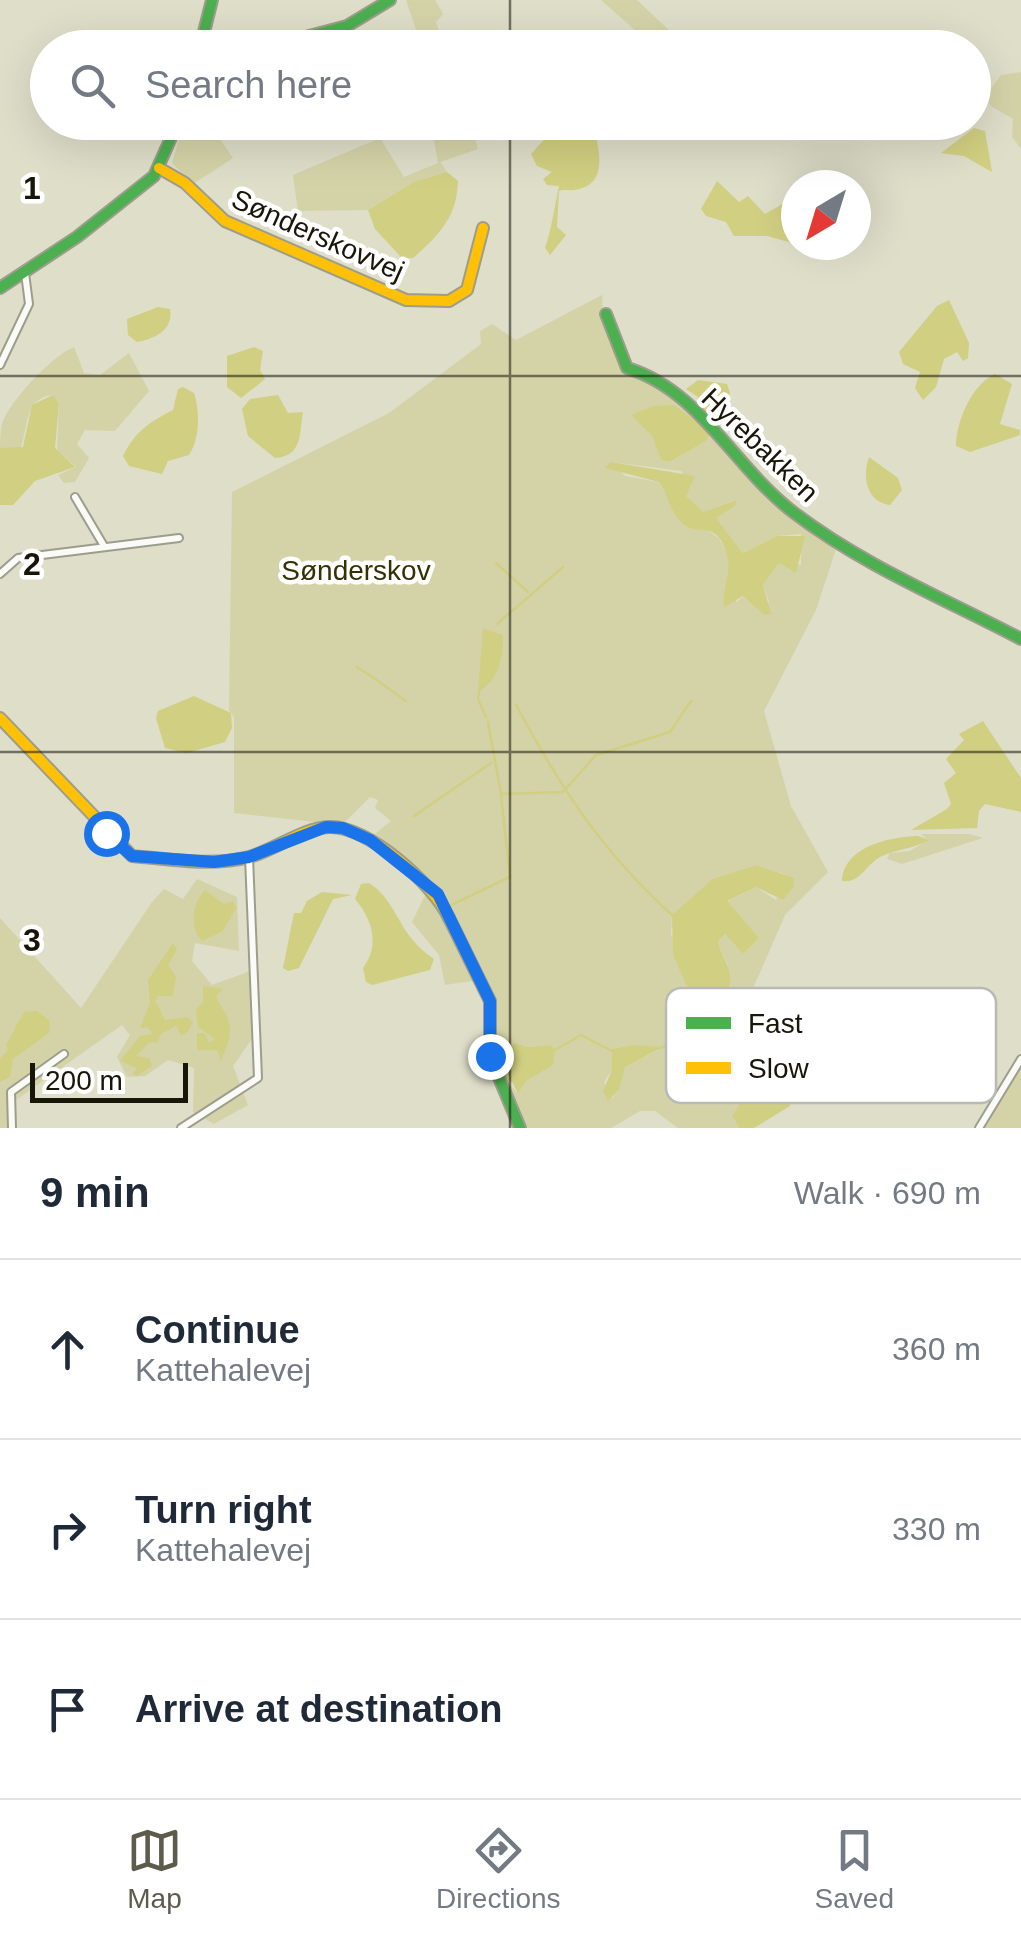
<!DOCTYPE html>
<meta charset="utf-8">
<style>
:root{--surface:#fff;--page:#f6f6f7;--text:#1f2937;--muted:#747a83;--line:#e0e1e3;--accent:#5d5c4c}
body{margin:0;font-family:Arial,sans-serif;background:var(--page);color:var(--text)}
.compass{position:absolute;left:781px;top:170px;width:90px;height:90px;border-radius:50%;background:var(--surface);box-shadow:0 10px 40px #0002;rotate:218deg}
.scale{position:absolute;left:30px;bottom:25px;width:158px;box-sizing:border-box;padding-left:10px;border:5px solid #171609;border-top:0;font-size:28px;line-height:35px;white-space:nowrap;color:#171609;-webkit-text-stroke:8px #fff;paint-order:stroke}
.stop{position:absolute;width:30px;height:30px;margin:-22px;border:8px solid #1a73e8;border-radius:50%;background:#fff}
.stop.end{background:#1a73e8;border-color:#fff;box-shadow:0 2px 10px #0008}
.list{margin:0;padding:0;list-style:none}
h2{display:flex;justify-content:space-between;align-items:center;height:130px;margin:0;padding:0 40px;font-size:42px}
h2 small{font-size:32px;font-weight:400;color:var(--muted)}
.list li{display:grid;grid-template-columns:65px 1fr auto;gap:30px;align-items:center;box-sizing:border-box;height:180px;padding:0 40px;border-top:2px solid var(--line)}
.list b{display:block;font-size:38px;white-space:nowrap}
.list p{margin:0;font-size:32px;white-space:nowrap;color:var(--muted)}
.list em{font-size:32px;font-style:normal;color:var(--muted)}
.icon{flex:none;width:55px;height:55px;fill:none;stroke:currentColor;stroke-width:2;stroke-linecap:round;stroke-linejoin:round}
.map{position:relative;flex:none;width:1021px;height:1128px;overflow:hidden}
.search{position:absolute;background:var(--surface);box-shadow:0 10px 40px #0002;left:30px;right:30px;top:30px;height:110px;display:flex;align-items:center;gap:25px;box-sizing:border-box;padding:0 35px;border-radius:55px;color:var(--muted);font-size:38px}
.sheet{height:670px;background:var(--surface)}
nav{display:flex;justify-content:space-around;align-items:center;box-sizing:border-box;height:140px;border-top:2px solid var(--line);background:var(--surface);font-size:28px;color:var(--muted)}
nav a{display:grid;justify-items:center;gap:5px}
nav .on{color:var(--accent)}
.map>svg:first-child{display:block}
.green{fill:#d4d3a8;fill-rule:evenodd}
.water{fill:#d1cf81}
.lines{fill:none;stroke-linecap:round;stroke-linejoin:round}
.stream{stroke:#d1cf81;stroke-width:2.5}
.street-casing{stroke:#9d9d8d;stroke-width:10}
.fast-casing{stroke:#9d9d8d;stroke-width:14}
.slow-casing{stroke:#9d9d8d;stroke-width:14}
.street{stroke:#fafaf7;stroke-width:6}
.fast{stroke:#4caf50;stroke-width:10}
.slow{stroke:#ffc107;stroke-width:10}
.route{stroke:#1a73e8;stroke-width:12}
.grid{fill:none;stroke:#171609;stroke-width:2.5;stroke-opacity:0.55}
.labels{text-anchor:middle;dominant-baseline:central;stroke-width:9;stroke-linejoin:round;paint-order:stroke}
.street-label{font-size:28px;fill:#171609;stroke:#fff}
.park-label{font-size:28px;fill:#343104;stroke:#fff}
.key{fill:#fff;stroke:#b9b9b5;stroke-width:2.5}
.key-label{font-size:28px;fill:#171609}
.grid-label{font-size:32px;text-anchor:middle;font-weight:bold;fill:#171609;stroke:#fff;stroke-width:9;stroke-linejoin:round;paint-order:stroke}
</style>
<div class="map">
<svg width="1021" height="1128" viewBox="0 0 1021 1128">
<rect width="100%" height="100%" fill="#dedec9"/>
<g class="green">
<path d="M406 0H435L443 14 436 22 444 47H422Z"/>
<path d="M601 0H637L674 35 663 47H654Z"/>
<path d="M1021 72V149L1012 137 1013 119 991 106 980 89 990 90 1001 75Z"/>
<path d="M184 123H209L233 158 193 184 172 163Z"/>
<path d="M431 123H470L478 149 440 162 447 172 414 182 368 210 298 211 293 175 380 138 404 177 438 163Z"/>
<path d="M602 295 603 314 626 369C683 381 712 441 753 476 780 500 810 521 838 543L816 610 764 711 791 806 828 872 785 915 735 1030 780 1079 766 1078 732 1116 739 1128H678L655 1111H640L611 1128H523L490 1050 495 1020 484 979 445 985 439 955 412 922 432 881 371 837 391 821 375 808 378 800 370 797 342 825 234 813V717L229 710 232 492 389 413 481 344 480 331 492 324 516 340ZM631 415 706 441 669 462 661 460 652 435ZM611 462 681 471 691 486 685 491 688 502 703 512 735 500 736 505 715 517 743 553 777 536 801 534V565L779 563 763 585 769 602 764 615 743 596 737 602 729 587 728 556 719 538 671 505 659 482 625 476ZM756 865 784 874 776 900 756 887 726 902 759 938 743 954 725 934 718 942C730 975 740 973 719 1007L671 935 672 915 712 879ZM514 1043 527 1047 550 1045 518 1094 504 1078ZM632 1045 660 1049 625 1067 613 1098 604 1082 612 1070 613 1049Z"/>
<path d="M74 347 84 373 100 375 129 353 149 391 115 431 85 430 77 444 89 458 75 482 64 483 58 475 76 467 57 450 59 402 52 395C23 399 29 428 20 449L0 452C0 442 0 430 3 421 12 399 53 355 74 347Z"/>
<path d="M921 834H969L983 838 902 864 887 859 890 853 910 851 928 840Z"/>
<path d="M197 879 237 897 239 951 195 943 192 961 212 985 253 970 254 1036 233 1066 248 1105 214 1124 193 1112 194 1068 168 1060 145 1076 127 1077 117 1057 130 1035 122 1025 13 1102 9 1128H0V918L81 1008 152 902 164 889 183 899Z"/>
<path d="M1021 1064V1128H981Z"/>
</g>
<g class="water">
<path d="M577 122 594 123C595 141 614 185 574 190 569 191 564 189 559 191L557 227 566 235 550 255 545 248C552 227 554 209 559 186L547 185 543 179 552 172 537 166 531 154 549 134Z"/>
<path d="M974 128 985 131 992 172 964 156 941 153Z"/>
<path d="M447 172 458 181C457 217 439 235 413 258H402L375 229 368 210 414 182Z"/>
<path d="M717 181 739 202 748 196 765 214 796 196V244L767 236H734L726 222 706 216 701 209Z"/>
<path d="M949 300 969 343 968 358 963 361 957 352 944 359 936 387 923 400 915 388 920 372 903 364 899 352 937 306Z"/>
<path d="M158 307 170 309C174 330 154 339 137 342L128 335 127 319Z"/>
<path d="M254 347 263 351 260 370 265 379 241 398 227 387V356Z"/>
<path d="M995 374 1012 384 1000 424 1020 430V435L970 452 956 446C956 422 972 384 995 374Z"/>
<path d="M698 380 727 384 730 393 710 421 696 409 698 397 686 389Z"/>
<path d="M183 387 194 393C200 411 200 439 189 455L168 461 162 474 129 466 123 456C135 432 149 422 173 410L178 389Z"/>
<path d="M53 395 59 403 55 448 75 467 35 481 13 505H0V448L23 447 32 405Z"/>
<path d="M278 395 288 413 303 412C299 434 303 456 275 458L248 436 242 409 250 399Z"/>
<path d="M674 405 710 432 706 441 669 462 661 460 652 436 631 415 653 406Z"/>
<path d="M869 457 898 478 902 490 890 505C866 502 862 476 869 457Z"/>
<path d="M611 462 695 476 686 496 703 512 736 500V505L716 518 743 553 777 536H805L796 573 779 563 763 585 771 614 764 615 743 596 724 607C721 590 733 572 726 552 716 519 698 537 683 524 672 515 667 494 659 482L605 468Z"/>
<path d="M483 628 503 635C503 658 499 680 478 692Z"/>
<path d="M194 696 231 713 232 728 225 742 187 753 165 748 156 718 158 711Z"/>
<path d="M983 721 1021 778V812L985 804 979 811 977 828 911 830 947 809 951 804 944 783 956 773 946 759 964 740 959 734Z"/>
<path d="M918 836 929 840C913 849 897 849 882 856 865 864 862 883 842 881 844 846 890 837 918 836Z"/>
<path d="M756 865 794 878V886L783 900 756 887 727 901 759 938 743 954 725 934 718 942C729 976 740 972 719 1007L706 1009 691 995 673 955 672 915 712 879Z"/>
<path d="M369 883C399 902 396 934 434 959L430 970 372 985 366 982 363 968C380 946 373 920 355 899L361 884Z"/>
<path d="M205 890 224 904 233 901 236 908 223 931 202 941C189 926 192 904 205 890Z"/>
<path d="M322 892 352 895 333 899 299 968 288 971 283 968 294 913H301L307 901Z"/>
<path d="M173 943 177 950 168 965 176 977 173 996H158L155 1001 165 1020 188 1017 193 1023 186 1034 181 1035 176 1026 161 1034 157 1043 150 1042 136 1056 149 1058 152 1066 137 1076 133 1074 137 1068 120 1061 140 1036 152 1034 148 1027 140 1028 150 1003 148 980Z"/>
<path d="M203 986 223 989 216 996C219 1006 225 1010 228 1019 234 1037 225 1047 221 1062L217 1050H197V1033H205L209 1043 215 1039 198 1027 196 1009 203 1002Z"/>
<path d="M37 1011 49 1020 50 1032 13 1059 10 1077 0 1082V1058L8 1050 6 1045 24 1012Z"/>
<path d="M515 1043 527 1047 550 1045 555 1050 553 1065 527 1080 518 1094 513 1083 504 1079 509 1048Z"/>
<path d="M632 1045 663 1047 625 1067 619 1089 608 1101 603 1091 612 1070V1049Z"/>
<path d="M766 1078 780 1079 794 1095 790 1106 754 1128H739L732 1116 755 1081Z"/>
</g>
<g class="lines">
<g class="stream">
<path d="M496 563 528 592"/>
<path d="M497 624 563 567"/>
<path d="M357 667 366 673"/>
<path d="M368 674 406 701"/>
<path d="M479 692 478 699 486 717"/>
<path d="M516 705C562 790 600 849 672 915"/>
<path d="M488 722 501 794 563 792 596 755 670 732 691 701"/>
<path d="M414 816 491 763"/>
<path d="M451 905 510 877 501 795"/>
<path d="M661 1048 684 1034 701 1005"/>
<path d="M555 1050 581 1035 612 1051"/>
</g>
<g class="street-casing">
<g id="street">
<path d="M0 365 29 304 25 273"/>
<path d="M75 497 104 546"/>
<path d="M0 574 18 558 179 538"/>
<path d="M12 1128 11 1092 64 1054"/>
<path d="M181 1128 258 1078 249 857"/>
<path d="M979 1128 1021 1059"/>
</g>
</g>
<g class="fast-casing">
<g id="fast">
<path d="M200 48 212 0"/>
<path d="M264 48 347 26 390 0"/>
<path d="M0 288 77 237 154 176 178 122"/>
<path d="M606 314 627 368C700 390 734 467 793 512 862 565 945 599 1021 639"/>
<path d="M449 918 490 1001V1056L520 1128"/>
</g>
</g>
<g class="slow-casing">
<g id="slow">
<path d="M159 168 185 183 225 221 406 300 449 301 467 290 483 228"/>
<path d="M0 718 132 856C170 859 211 867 249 857 275 850 302 828 329 827 368 825 434 885 449 918"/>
</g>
</g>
<use href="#street" class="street"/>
<use href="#fast" class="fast"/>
<use href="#slow" class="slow"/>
</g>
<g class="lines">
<path class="route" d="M106 833 132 856 214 862 249 857 326 827 343 828 370 840 438 894 490 1001V1056"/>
</g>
<path class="grid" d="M510 0V48M510 122V1128M0 376H1021M0 752H1021"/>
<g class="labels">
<g class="street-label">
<text transform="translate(318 235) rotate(24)">Sønderskovvej</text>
<text transform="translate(760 445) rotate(44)">Hyrebakken</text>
</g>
<g class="park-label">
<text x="356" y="570">Sønderskov</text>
</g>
</g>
<rect x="666" y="988" width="330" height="115" rx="15" class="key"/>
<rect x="686" y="1017" width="45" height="12" fill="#4caf50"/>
<rect x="686" y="1062" width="45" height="12" fill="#ffc107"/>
<g class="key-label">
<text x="748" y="1033">Fast</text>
<text x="748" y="1078">Slow</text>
</g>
<g class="grid-label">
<text x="32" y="199">1</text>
<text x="32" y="575">2</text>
<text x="32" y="951">3</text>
</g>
</svg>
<svg class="compass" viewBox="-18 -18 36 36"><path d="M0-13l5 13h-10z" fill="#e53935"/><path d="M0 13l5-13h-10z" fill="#747a83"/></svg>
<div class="scale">200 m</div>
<div class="stop" style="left:106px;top:833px"></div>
<div class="stop end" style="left:490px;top:1056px"></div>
<div class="search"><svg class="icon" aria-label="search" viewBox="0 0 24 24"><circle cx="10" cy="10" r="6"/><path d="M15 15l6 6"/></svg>Search here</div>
</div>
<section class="sheet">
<h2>9 min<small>Walk · 690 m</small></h2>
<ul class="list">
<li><svg class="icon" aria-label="ahead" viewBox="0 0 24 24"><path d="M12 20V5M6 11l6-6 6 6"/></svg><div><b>Continue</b><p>Kattehalevej</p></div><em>360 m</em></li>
<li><svg class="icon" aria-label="right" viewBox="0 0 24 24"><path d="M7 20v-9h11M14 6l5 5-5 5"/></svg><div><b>Turn right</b><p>Kattehalevej</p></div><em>330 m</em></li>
<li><svg class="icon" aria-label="arrive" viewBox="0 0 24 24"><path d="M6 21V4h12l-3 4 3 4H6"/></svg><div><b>Arrive at destination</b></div></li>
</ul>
</section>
<nav>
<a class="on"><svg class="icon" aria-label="map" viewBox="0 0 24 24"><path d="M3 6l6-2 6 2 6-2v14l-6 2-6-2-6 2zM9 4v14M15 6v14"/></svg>Map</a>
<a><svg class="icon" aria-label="directions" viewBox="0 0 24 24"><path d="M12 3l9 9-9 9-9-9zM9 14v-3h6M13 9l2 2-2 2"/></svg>Directions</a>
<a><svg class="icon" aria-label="saved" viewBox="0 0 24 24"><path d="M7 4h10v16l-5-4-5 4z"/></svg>Saved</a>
</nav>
